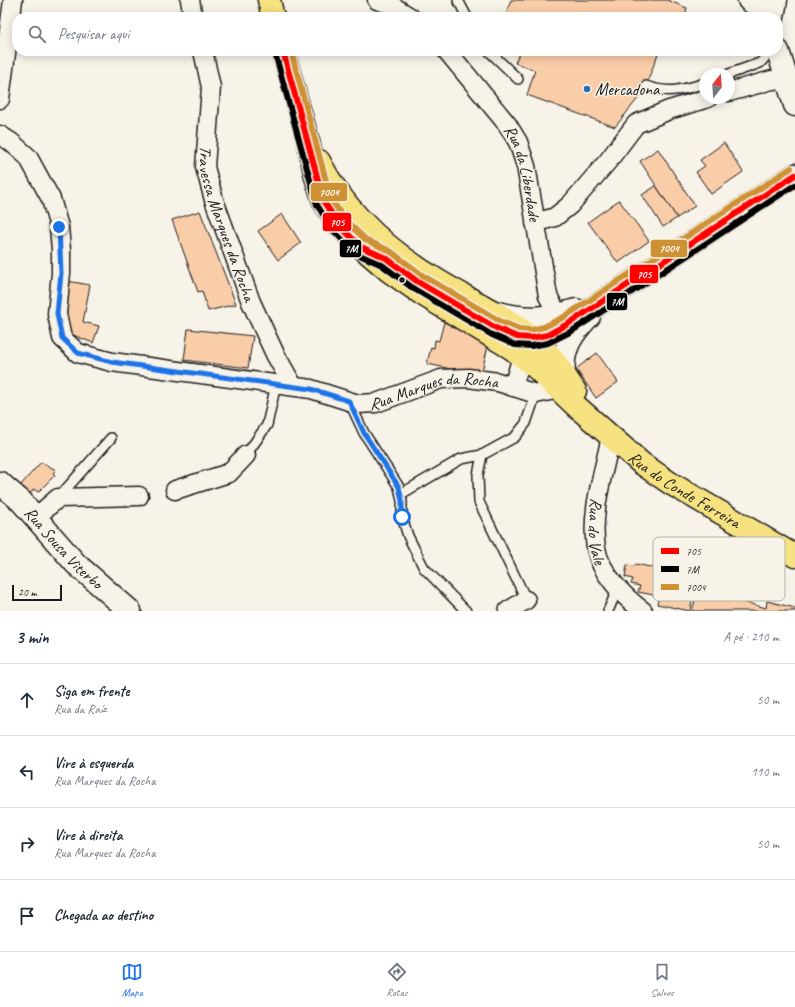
<!DOCTYPE html>
<html lang="pt">
<meta charset="utf-8">
<style>
:root{--surface:#fff;--page:#f2f2f3;--text:#1f2937;--muted:#747a83;--line:#e0e1e3;--accent:#1a73e8}
body{margin:0;font-family:Caveat,sans-serif;background:var(--page);color:var(--text)}
.compass{position:absolute;left:699px;top:68px;width:36px;height:36px;border-radius:50%;background:var(--surface);box-shadow:0 2px 10px #0003;rotate:17deg}
.scale{position:absolute;left:12px;bottom:10px;width:50px;box-sizing:border-box;padding-left:4px;border:2px solid #1c1c1c;border-top:0;font-size:11px;line-height:14px;white-space:nowrap;color:#1c1c1c;-webkit-text-stroke:3px #f7f3e8;paint-order:stroke}
.stop{position:absolute;width:12px;height:12px;margin:-9px;border:3px solid #1a73e8;border-radius:50%;background:#fff}
.stop.end{background:#1a73e8;border-color:#fff;box-shadow:0 1px 4px #0008}
.list{margin:0;padding:0;list-style:none}
h2{display:flex;justify-content:space-between;align-items:center;height:52px;margin:0;padding:0 16px;font-size:17px}
h2 small{font-size:13px;font-weight:400;color:var(--muted)}
.list li{display:grid;grid-template-columns:26px 1fr auto;gap:12px;align-items:center;box-sizing:border-box;height:72px;padding:0 16px;border-top:1px solid var(--line)}
.list b{display:block;font-size:15px;white-space:nowrap}
.list p{margin:0;font-size:13px;white-space:nowrap;color:var(--muted)}
.list em{font-size:13px;font-style:normal;color:var(--muted)}
.icon{flex:none;width:22px;height:22px;fill:none;stroke:currentColor;stroke-width:2;stroke-linecap:round;stroke-linejoin:round}
.map{position:relative;flex:none;width:795px;height:611px;overflow:hidden}
.search{position:absolute;background:var(--surface);box-shadow:0 2px 10px #0003;left:12px;right:12px;top:12px;height:44px;display:flex;align-items:center;gap:10px;box-sizing:border-box;padding:0 14px;border-radius:16px;color:var(--muted);font-size:15px}
.sheet{height:340px;background:var(--surface)}
nav{display:flex;justify-content:space-around;align-items:center;box-sizing:border-box;height:56px;border-top:1px solid var(--line);background:var(--surface);font-size:11px;color:var(--muted)}
nav a{display:grid;justify-items:center;gap:2px}
nav .on{color:var(--accent)}
.map>svg:first-child{display:block}
.building{fill:#facda9;stroke:#1c1c1c}
.lines{fill:none;stroke-linecap:round;stroke-linejoin:round}
.lane-casing{stroke:#1c1c1c;stroke-width:12}
.street-casing{stroke:#1c1c1c;stroke-width:21}
.secondary-casing{stroke:#1c1c1c;stroke-width:25}
.primary-casing{stroke:#1c1c1c;stroke-width:25}
.lane{stroke:#f7f3e8;stroke-width:9}
.street{stroke:#f7f3e8;stroke-width:18}
.secondary{stroke:#f7f3e8;stroke-width:22}
.primary{stroke:#f6e281;stroke-width:22}
.bus-1-casing{stroke:#f7f3e8;stroke-width:9}
.bus-2-casing{stroke:#f7f3e8;stroke-width:9}
.bus-3-casing{stroke:#f7f3e8;stroke-width:9}
.bus-1{stroke:#f00;stroke-width:6}
.bus-2{stroke:#000;stroke-width:6}
.bus-3{stroke:#ce9235;stroke-width:6}
.route{stroke:#1a73e8;stroke-width:5}
.poi-dot{fill:#1f6fb2;stroke:#f7f3e8;stroke-width:1.5}
.bus-dot{fill:#1c1c1c;stroke:#f7f3e8;stroke-width:1.5}
.labels{text-anchor:middle;dominant-baseline:central;stroke-width:3;stroke-linejoin:round;paint-order:stroke}
.poi-label{font-size:17px;fill:#1c1c1c;stroke:#f7f3e8;text-anchor:start}
.street-label{font-size:17px;fill:#1c1c1c;stroke:#f7f3e8}
.key{fill:#f7f3e8;stroke:#b5b2ab;stroke-width:1}
.key-label{font-size:11px;fill:#1c1c1c}
.line-badge{stroke:#f7f3e8;stroke-width:1.5}
.badge-label{font-size:11px;text-anchor:middle;font-weight:bold;fill:#fff}
</style>
<div class="map">
<svg width="795" height="611" viewBox="0 0 795 611">
<rect width="100%" height="100%" fill="#f7f3e8"/>
<filter id="ink" filterUnits="userSpaceOnUse"><feTurbulence type="fractalNoise" baseFrequency=".025" numOctaves="2"/><feDisplacementMap in="SourceGraphic" scale="8" xChannelSelector="R" yChannelSelector="G"/><feConvolveMatrix kernelMatrix="1 2 1 2 8 2 1 2 1" color-interpolation-filters="sRGB"/></filter>
<g filter="url(#ink)">
<g class="building">
<path d="M511 0H667L687 8 684 17H505Z"/>
<path d="M520 51H659L644 91 615 127 527 95 535 70 515 63Z"/>
<path d="M724 143 743 172 711 194 696 172 705 166 700 160Z"/>
<path d="M658 149 695 206 677 218 640 161Z"/>
<path d="M656 186 677 218 663 227 642 195Z"/>
<path d="M619 200 649 241 618 263 588 222Z"/>
<path d="M200 211 236 304 208 311 202 291 198 292 172 220Z"/>
<path d="M282 214 301 243 278 260 258 231Z"/>
<path d="M67 281 90 285 83 322 99 326 93 343 66 332Z"/>
<path d="M444 322 489 342 481 375 427 364 431 347 434 348 435 340 439 341Z"/>
<path d="M188 329 253 336 248 368 184 360Z"/>
<path d="M597 353 618 382 596 398 576 369Z"/>
<path d="M41 462 56 470 53 473 55 475 38 492 34 489 29 495 20 486Z"/>
<path d="M636 564 697 577 690 611 657 604 659 596 638 592 640 586 631 584 633 579 625 577 627 565 635 566Z"/>
<path d="M698 590 766 608 767 601 795 608V611H692Z"/>
</g>
<g class="lines">
<g class="lane-casing">
<g id="lane">
<path d="M458 0 467 17"/>
<path d="M489 51 518 79"/>
<path d="M729 74 760 63 771 51"/>
<path d="M646 86C667 94 684 90 705 83"/>
<path d="M349 401 364 433 399 487 402 501V517L408 536 424 568 466 611"/>
<path d="M246 455 267 425 276 384"/>
<path d="M401 494 461 459 482 455"/>
<path d="M59 497 111 438"/>
<path d="M524 595 479 502 478 475 482 455 515 437 526 423 536 394"/>
<path d="M608 611 618 588"/>
</g>
</g>
<g class="street-casing">
<g id="street">
<path d="M190 0 193 17"/>
<path d="M377 0 389 4 410 17"/>
<path id="s1" d="M203 51 211 87 205 167 214 200 251 302 275 354 293 386"/>
<path id="s2" d="M447 51 507 124 518 142 526 166 548 296 558 315"/>
<path d="M729 92 772 80H780L789 87"/>
<path d="M0 99 13 0"/>
<path id="s3" d="M0 135 11 142 28 157 51 199 59 227 61 250V273L57 314 62 338 78 353 112 362 311 389 358 404 376 403 441 379 468 378 498 382 536 394 559 389"/>
<path d="M535 223 555 217 570 205 608 161 636 124 669 110 708 98"/>
<path d="M513 387 522 356"/>
<path id="s4" d="M611 436C604 472 590 512 596 548 600 573 624 597 643 611"/>
<path d="M175 490 229 473 246 455"/>
<path d="M36 517 58 498 139 496"/>
<path d="M508 611 526 600"/>
</g>
</g>
<g class="secondary-casing">
<g id="secondary">
<path d="M749 0 756 5 766 17"/>
<path d="M773 17 776 0"/>
<path d="M778 51 795 105"/>
<path d="M495 312C525 321 546 319 576 310"/>
<path d="M516 337C536 340 551 333 568 324L795 175"/>
<path d="M564 375C561 349 572 334 589 316"/>
<path id="s5" d="M0 483 21 501 76 564 130 611"/>
</g>
</g>
<g class="primary-casing">
<g id="primary">
<path d="M269 0 273 17"/>
<path id="s6" d="M283 51 308 141 316 177 324 202 339 225 361 247 389 271 422 294 511 348 535 367 576 406 641 463 670 483 795 556"/>
<path d="M319 161C345 213 391 253 440 282 473 302 509 317 538 343 553 356 564 375 575 391"/>
</g>
</g>
<use href="#lane" class="lane"/>
<use href="#street" class="street"/>
<use href="#secondary" class="secondary"/>
<use href="#primary" class="primary"/>
<g class="bus-1-casing">
<path id="bus-1" d="M283 51 324 202 339 225 361 247 386 258 418 282 496 328 517 337 531 338 547 335 568 324 795 175"/>
</g>
<g class="bus-2-casing">
<path id="bus-2" d="M275 53 317 205 333 230 355 253 382 265 414 289 492 335 515 345 531 346 548 343 572 331 795 185"/>
</g>
<g class="bus-3-casing">
<path id="bus-3" d="M291 51 331 199 345 220 366 240 390 251 422 275 500 321 519 329 531 330 544 327 564 317 791 168"/>
</g>
<use href="#bus-1" class="bus-1"/>
<use href="#bus-2" class="bus-2"/>
<use href="#bus-3" class="bus-3"/>
</g>
</g>
<g class="lines" filter="url(#ink)">
<path class="route" d="M59 227 61 273 57 314 62 338 78 353 112 362 311 389 349 401 364 433 399 487 402 501V517"/>
</g>
<circle class="poi-dot" cx="587" cy="89" r="4"/>
<circle class="bus-dot" cx="402" cy="280" r="3.5"/>
<g class="labels">
<g class="poi-label">
<text x="595" y="89">Mercadona</text>
</g>
<g class="street-label">
<text stroke="none"><textPath href="#s2" startOffset="147">Rua da Liberdade</textPath></text>
<text stroke="none"><textPath href="#s1" startOffset="177">Travessa Marques da Rocha</textPath></text>
<text stroke="none"><textPath href="#s3" startOffset="610">Rua Marques da Rocha</textPath></text>
<text stroke="none"><textPath href="#s6" startOffset="621">Rua do Conde Ferreira</textPath></text>
<text stroke="none"><textPath href="#s4" startOffset="97">Rua do Vale</textPath></text>
<text stroke="none"><textPath href="#s5" startOffset="91">Rua Sousa Viterbo</textPath></text>
</g>
</g>
<rect x="653" y="537" width="132" height="64" rx="6" class="key"/>
<rect x="661" y="548" width="18" height="6" fill="#f00"/>
<rect x="661" y="566" width="18" height="6" fill="#000"/>
<rect x="661" y="584" width="18" height="6" fill="#ce9235"/>
<g class="key-label">
<text x="686" y="555">705</text>
<text x="686" y="573">7M</text>
<text x="686" y="591">7004</text>
</g>
<g class="line-badge">
<rect x="310" y="182" width="38" height="20" rx="4" fill="#ce9235"/>
<rect x="322" y="212" width="30" height="20" rx="4" fill="#f00"/>
<rect x="650" y="239" width="38" height="19" rx="4" fill="#ce9235"/>
<rect x="339" y="239" width="23" height="19" rx="4" fill="#000"/>
<rect x="629" y="264" width="30" height="20" rx="4" fill="#f00"/>
<rect x="606" y="292" width="22" height="19" rx="4" fill="#000"/>
</g>
<g class="badge-label">
<text x="329" y="196">7004</text>
<text x="337" y="226">705</text>
<text x="669" y="252">7004</text>
<text x="351" y="252">7M</text>
<text x="644" y="278">705</text>
<text x="617" y="305">7M</text>
</g>
</svg>
<svg class="compass" viewBox="-18 -18 36 36"><path d="M0-13l5 13h-10z" fill="#e53935"/><path d="M0 13l5-13h-10z" fill="#747a83"/></svg>
<div class="scale">20 m</div>
<div class="stop" style="left:402px;top:517px"></div>
<div class="stop end" style="left:59px;top:227px"></div>
<div class="search"><svg class="icon" aria-label="search" viewBox="0 0 24 24"><circle cx="10" cy="10" r="6"/><path d="M15 15l6 6"/></svg>Pesquisar aqui</div>
</div>
<section class="sheet">
<h2>3 min<small>A pé · 210 m</small></h2>
<ul class="list">
<li><svg class="icon" aria-label="ahead" viewBox="0 0 24 24"><path d="M12 20V5M6 11l6-6 6 6"/></svg><div><b>Siga em frente</b><p>Rua da Raíz</p></div><em>50 m</em></li>
<li><svg class="icon" aria-label="left" viewBox="0 0 24 24"><path d="M17 20v-9H6M10 6l-5 5 5 5"/></svg><div><b>Vire à esquerda</b><p>Rua Marques da Rocha</p></div><em>110 m</em></li>
<li><svg class="icon" aria-label="right" viewBox="0 0 24 24"><path d="M7 20v-9h11M14 6l5 5-5 5"/></svg><div><b>Vire à direita</b><p>Rua Marques da Rocha</p></div><em>50 m</em></li>
<li><svg class="icon" aria-label="arrive" viewBox="0 0 24 24"><path d="M6 21V4h12l-3 4 3 4H6"/></svg><div><b>Chegada ao destino</b></div></li>
</ul>
</section>
<nav>
<a class="on"><svg class="icon" aria-label="map" viewBox="0 0 24 24"><path d="M3 6l6-2 6 2 6-2v14l-6 2-6-2-6 2zM9 4v14M15 6v14"/></svg>Mapa</a>
<a><svg class="icon" aria-label="directions" viewBox="0 0 24 24"><path d="M12 3l9 9-9 9-9-9zM9 14v-3h6M13 9l2 2-2 2"/></svg>Rotas</a>
<a><svg class="icon" aria-label="saved" viewBox="0 0 24 24"><path d="M7 4h10v16l-5-4-5 4z"/></svg>Salvos</a>
</nav>
